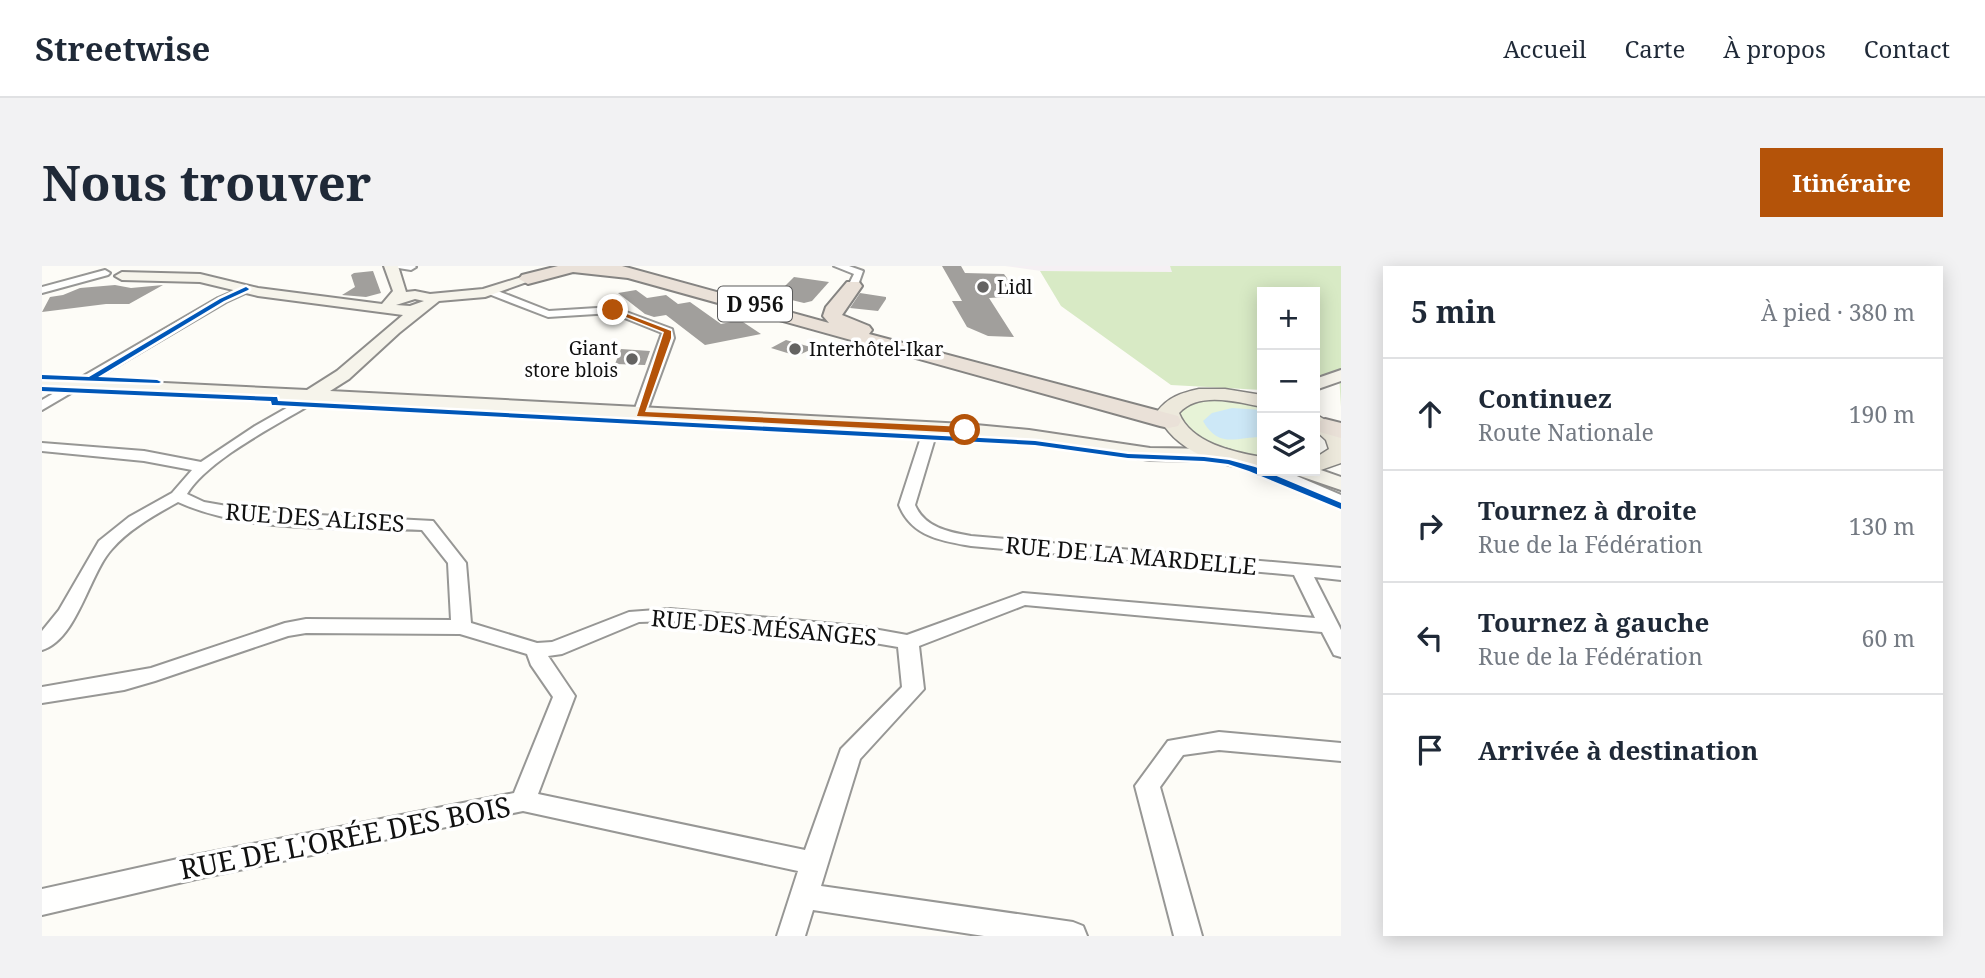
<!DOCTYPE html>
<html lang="fr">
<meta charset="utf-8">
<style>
:root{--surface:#fff;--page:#f2f2f3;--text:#1f2937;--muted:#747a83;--line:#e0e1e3;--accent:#b45309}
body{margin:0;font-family:"Noto Serif",serif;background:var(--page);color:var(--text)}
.controls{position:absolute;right:21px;top:21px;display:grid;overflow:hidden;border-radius:0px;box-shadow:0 4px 18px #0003}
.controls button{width:63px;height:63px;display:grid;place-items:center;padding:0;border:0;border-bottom:2px solid var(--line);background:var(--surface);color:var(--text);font:35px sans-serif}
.stop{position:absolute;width:21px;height:21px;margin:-16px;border:5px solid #b45309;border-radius:50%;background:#fff}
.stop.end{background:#b45309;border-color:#fff;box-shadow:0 2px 7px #0008}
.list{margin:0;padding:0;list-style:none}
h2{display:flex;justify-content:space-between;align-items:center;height:91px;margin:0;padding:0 28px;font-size:30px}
h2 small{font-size:23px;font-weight:400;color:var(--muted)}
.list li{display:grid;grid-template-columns:46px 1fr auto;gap:21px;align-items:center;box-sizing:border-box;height:112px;padding:0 28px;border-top:2px solid var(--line)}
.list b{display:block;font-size:26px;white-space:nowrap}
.list p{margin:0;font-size:23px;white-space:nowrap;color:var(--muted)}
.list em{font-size:23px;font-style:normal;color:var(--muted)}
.icon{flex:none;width:38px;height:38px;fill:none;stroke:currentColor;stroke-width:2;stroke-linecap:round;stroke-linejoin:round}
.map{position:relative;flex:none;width:1299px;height:670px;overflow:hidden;border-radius:0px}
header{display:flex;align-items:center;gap:42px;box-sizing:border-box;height:98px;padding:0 35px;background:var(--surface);border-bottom:2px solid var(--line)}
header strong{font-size:33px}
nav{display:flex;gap:38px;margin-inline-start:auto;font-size:24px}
.intro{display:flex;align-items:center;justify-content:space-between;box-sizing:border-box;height:168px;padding:0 42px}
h1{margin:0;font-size:49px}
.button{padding:18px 32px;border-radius:0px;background:var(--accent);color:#fff;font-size:24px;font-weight:700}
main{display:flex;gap:42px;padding:0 42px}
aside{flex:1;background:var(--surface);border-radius:0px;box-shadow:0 4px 18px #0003}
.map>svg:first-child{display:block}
.industrial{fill:#f5f0f3}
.green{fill:#e7f3d7}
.forest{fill:#d8eac5}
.water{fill:#cde8f7}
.building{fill:#a19f9c}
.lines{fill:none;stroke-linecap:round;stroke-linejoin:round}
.street-casing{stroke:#979795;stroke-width:4}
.secondary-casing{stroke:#8e8d8b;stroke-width:4}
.primary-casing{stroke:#858482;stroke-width:3}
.highway-casing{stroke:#858482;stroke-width:4}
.street{fill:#fffffe;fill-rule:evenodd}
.secondary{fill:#f6f4eb;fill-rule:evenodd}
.primary{fill:#ede9dc;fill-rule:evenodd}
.highway{fill:#eae1d8;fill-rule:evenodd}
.cycleway-casing{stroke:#fff;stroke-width:5}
.cycleway{fill:#0057b8;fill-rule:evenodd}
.route{fill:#b45309}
.poi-dot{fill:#646362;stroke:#fff;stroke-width:2.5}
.labels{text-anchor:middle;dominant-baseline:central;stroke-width:7;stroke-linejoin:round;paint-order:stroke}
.far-poi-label{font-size:19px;fill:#111;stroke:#fff;text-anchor:start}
.shield{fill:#fff;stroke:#585858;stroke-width:2}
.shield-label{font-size:21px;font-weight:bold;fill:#111}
.street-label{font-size:23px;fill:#111;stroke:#fff}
.near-street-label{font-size:28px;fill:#111;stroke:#fff}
</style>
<header>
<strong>Streetwise</strong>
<nav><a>Accueil</a><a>Carte</a><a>À propos</a><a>Contact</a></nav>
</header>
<div class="intro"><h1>Nous trouver</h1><a class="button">Itinéraire</a></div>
<main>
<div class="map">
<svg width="1299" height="670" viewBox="0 0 1299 670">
<rect width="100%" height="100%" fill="#fdfcf7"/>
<path class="industrial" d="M963 0H1128L1131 6 999 5Z"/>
<path class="green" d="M1166 133H1188L1220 138V194C1184 186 1160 180 1135 151L1138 143 1149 136Z"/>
<path class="forest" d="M1128 0H1299V141L1297 109 1273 111V26H1220V124L1129 119 1019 40 998 5 1130 6Z"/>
<path class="water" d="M1190 142 1220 144V171C1194 171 1177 183 1161 155L1170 147Z"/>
<g class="building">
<path d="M900 0H919L923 7 962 8 978 30 947 32 972 71 946 70 925 61 910 35H920Z"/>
<path d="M331 5 339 27 324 31 300 29 313 21 309 9 312 7Z"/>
<path d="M752 11 787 16 770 35 762 37 733 30Z"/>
<path d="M73 19 89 22 121 19 87 38H64L0 46 8 31 21 29 38 22Z"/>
<path d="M594 24 605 32 624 29 636 38 648 36 679 58 698 54 719 68 663 79 624 49 612 51 603 48 576 27Z"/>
<path d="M818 27 844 31V33L836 45 808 42Z"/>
<path d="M744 74 772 82 755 90 729 82Z"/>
<path d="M579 83 608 85 603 99 573 98Z"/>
</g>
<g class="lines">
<g class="street-casing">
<g id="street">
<path d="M344 0H373L374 1 369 4Z"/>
<path d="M792 0H807L821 5 815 22 806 20 812 8Z"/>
<path d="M63 4 68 7 66 9 0 27V21Z"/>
<path d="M204 20 209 23 208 25 184 36 0 144V134L176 32Z"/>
<path d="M448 22 507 45 571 41 630 63 632 72 603 151H593L591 148 620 67 570 47 506 51 444 27V23Z"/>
<path d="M271 127 276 128V134C239 157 167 192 145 228L162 236 219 246 391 255 424 297 429 357 495 377 510 376 587 346 628 343 815 360 865 369 981 327 1273 352 1252 309 929 280C899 275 869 270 857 239L882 162 889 158 896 162 873 239C883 262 907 266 929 270L1299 302V314L1272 311 1299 364V391L1292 389 1280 366 983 339 877 380 882 423 818 493 779 620 1031 656 1041 660 1045 670H942L771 644 763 670H735L756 605 481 545 154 613 0 649V623L154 589 472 527 511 431 489 399 485 388 418 368 264 367 246 370 113 415 82 424 0 437V421L109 402 243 357 264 353 409 354 406 297 380 264C304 261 206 268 136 236 113 249 87 263 70 283 47 308 35 374 0 384V365L17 344 57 275 87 251 130 227 150 204 102 195 0 185V177L102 185 159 196 213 160ZM628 355 815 374 856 381 860 421 799 483 763 584 496 528 533 430 506 390 520 388 597 356Z"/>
<path d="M1222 205H1243L1299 229V240Z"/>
<path d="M1177 466 1299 477V495L1177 484 1141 489 1118 521 1160 670H1132L1093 520 1126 475Z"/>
</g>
</g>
<g class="secondary-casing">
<g id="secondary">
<path d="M342 0H356L364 26 373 25 388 28 441 23 486 9 493 13 443 31 397 35 357 67 307 113 288 125 923 158 987 164 1108 182 1182 183 1189 185 1192 189 1189 193 1182 195 1108 194 987 176 923 170 0 121V111L265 124 295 105 361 49 216 30 158 16 80 14 73 10 80 6 158 8 216 22 340 38 351 25ZM373 33 382 35 368 40 354 39Z"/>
<path d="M1299 104V115L1273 124V113Z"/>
<path d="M1273 202 1299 211V224L1255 209 1251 205H1273Z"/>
</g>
</g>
<g class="primary-casing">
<g id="primary">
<path d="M1157 123H1183L1220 129V141C1195 136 1157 125 1137 147 1149 177 1191 186 1220 191L1221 205C1182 202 1130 186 1115 146 1126 131 1139 127 1157 123Z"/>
<path d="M1273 148 1299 163V197L1273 206 1268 205H1273V192L1287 183 1284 174 1273 164Z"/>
</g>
</g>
<g class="highway-casing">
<g id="highway">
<path d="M516 0H580L787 57 781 50 784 41 805 16H817L820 20 800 49 827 60 830 64 827 68 1136 150 1139 155 1136 160 1127 162 1118 160 586 12 531 6 486 18 477 13 480 9Z"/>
<path d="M1283 153 1299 157V172L1274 165 1273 157Z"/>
</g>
</g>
<use href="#street" class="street"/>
<use href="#secondary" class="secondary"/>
<use href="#primary" class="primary"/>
<use href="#highway" class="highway"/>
<g class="cycleway-casing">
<g id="cycleway">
<path d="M204 21 207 23 206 24 182 35 56 111 115 114 119 116 117 117 0 113V109L47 111 178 33Z"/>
<path d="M0 121 232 131H235L236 135 993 175 1086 188 1162 191 1187 194 1213 201 1299 237V243L1207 205 1186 198 1162 195 1086 192 993 179 233 139H230L229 135 0 125Z"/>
</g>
</g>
<use href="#cycleway" class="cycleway"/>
</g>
<path class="route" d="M569 42 629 65V72L603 146 923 161 927 164 923 167 595 150 622 66 569 45Z"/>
<g class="poi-dot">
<circle cx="941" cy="21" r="7"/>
<circle cx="753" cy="83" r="7"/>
<circle cx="590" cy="93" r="7"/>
</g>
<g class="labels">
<g class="far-poi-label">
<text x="955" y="21">Lidl</text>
<text x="576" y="82" text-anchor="end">Giant<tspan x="576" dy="22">store blois</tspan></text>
<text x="767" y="83">Interhôtel-Ikar</text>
</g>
<rect class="shield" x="676" y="20.5" width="74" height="35" rx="5"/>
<g class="shield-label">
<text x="713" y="38">D 956</text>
</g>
<g class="street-label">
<text transform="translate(273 251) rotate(4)">RUE DES ALISES</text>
<text transform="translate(1089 289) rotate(5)">RUE DE LA MARDELLE</text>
<text transform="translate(722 361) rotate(5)">RUE DES MÉSANGES</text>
</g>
<g class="near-street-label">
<text transform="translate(303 571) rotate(-11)">RUE DE L'ORÉE DES BOIS</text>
</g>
</g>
</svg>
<div class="controls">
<button>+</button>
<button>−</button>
<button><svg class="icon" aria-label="layers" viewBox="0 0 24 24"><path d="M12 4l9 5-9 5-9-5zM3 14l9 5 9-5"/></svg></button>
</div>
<div class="stop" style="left:923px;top:164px"></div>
<div class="stop end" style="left:571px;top:44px"></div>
</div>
<aside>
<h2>5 min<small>À pied · 380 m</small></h2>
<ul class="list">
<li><svg class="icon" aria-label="ahead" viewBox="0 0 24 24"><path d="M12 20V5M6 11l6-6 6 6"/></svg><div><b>Continuez</b><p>Route Nationale</p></div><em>190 m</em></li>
<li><svg class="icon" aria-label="right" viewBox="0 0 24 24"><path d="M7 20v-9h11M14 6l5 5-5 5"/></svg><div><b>Tournez à droite</b><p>Rue de la Fédération</p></div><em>130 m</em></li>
<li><svg class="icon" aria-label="left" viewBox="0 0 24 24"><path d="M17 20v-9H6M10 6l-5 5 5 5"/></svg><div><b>Tournez à gauche</b><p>Rue de la Fédération</p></div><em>60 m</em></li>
<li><svg class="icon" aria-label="arrive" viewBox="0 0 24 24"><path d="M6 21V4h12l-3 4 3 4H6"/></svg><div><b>Arrivée à destination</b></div></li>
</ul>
</aside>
</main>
